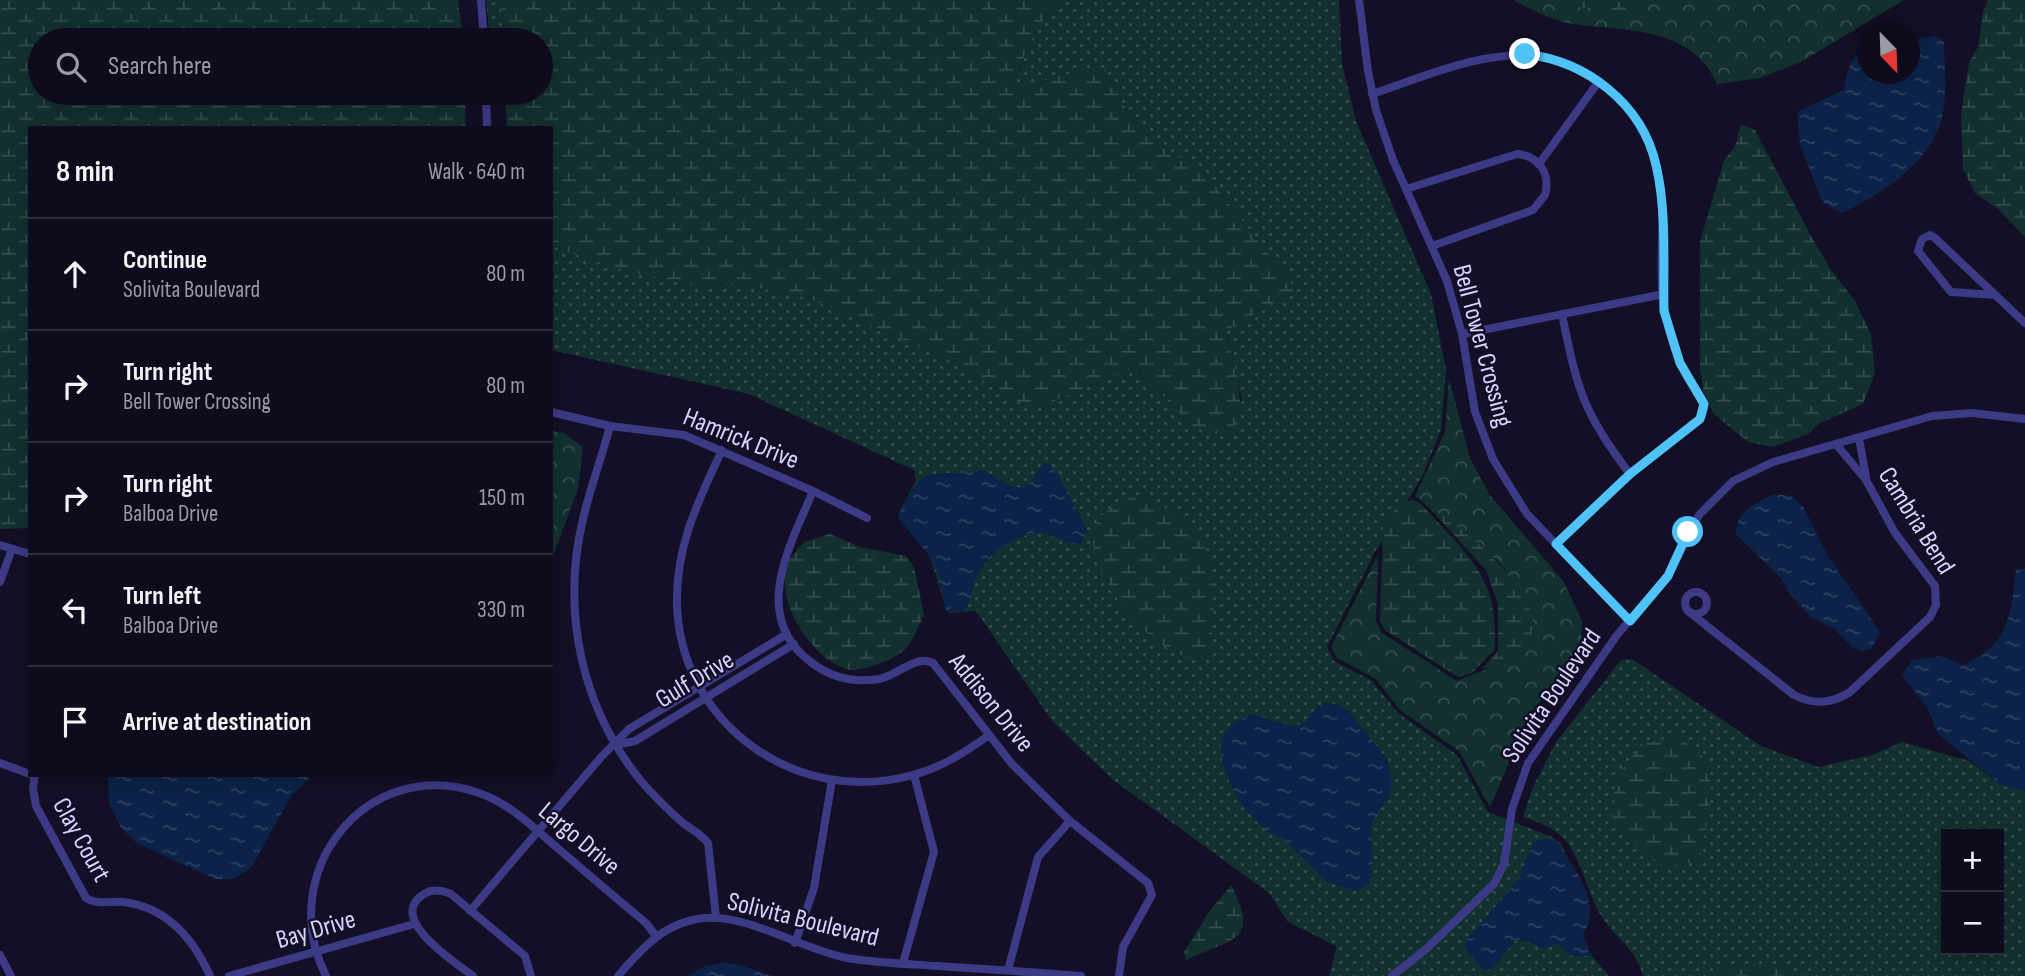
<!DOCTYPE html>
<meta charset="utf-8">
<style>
:root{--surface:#0e0b1c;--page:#171425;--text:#f1f3f6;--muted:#9b9ba3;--line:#2e2b3b}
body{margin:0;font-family:"Sofia Sans Condensed",sans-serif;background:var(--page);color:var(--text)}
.controls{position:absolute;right:21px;bottom:21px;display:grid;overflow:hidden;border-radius:0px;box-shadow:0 4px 18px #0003}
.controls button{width:63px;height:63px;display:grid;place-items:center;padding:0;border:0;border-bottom:2px solid var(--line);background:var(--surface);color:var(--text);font:35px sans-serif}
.compass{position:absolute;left:1857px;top:21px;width:63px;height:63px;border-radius:50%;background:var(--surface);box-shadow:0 4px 18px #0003;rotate:157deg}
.stop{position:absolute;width:21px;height:21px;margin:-16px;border:5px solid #4fc3f7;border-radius:50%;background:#fff}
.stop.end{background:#4fc3f7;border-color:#fff;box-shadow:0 2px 7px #0008}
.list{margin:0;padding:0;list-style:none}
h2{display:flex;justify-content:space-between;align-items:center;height:91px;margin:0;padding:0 28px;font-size:30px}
h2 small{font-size:23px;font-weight:400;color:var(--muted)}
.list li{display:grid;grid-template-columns:46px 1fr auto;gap:21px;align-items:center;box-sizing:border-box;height:112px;padding:0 28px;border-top:2px solid var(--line)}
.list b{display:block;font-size:26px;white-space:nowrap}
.list p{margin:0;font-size:23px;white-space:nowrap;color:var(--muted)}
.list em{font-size:23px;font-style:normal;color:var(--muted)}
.icon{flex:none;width:38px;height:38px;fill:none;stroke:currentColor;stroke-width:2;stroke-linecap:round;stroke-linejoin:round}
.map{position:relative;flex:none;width:2025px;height:976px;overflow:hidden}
.search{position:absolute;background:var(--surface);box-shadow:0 4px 18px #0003;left:28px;top:28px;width:525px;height:77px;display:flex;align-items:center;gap:18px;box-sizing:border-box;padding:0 24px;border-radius:38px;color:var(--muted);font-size:26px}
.panel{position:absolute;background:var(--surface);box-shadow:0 4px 18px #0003;left:28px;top:126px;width:525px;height:651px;border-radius:0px}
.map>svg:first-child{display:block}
.grass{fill:url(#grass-dots);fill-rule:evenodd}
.forest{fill:url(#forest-crowns)}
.wetland{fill:url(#wetland-marsh)}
.water{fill:url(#water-ripples)}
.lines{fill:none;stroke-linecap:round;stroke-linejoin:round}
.street{stroke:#3d3a85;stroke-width:8}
.route{stroke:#4fc3f7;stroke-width:9}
.labels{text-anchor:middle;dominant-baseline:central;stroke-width:5;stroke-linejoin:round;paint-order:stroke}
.street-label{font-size:26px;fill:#d9d4ff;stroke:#130f26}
</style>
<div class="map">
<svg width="2025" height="976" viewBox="0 0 2025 976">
<defs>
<pattern id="grass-dots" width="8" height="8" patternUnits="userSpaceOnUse" patternTransform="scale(1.75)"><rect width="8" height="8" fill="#12302f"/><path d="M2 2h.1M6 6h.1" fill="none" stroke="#344d4e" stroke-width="1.8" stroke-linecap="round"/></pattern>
<pattern id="forest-crowns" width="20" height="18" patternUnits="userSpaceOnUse" patternTransform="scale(1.75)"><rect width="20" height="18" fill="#12302f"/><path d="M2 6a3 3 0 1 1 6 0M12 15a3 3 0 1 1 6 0" fill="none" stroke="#344d4e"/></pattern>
<pattern id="wetland-marsh" width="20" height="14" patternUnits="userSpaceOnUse" patternTransform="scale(1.75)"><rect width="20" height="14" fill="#12302f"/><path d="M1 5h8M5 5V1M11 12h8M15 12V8" fill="none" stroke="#344d4e"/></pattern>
<pattern id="water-ripples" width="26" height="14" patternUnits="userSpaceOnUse" patternTransform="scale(1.75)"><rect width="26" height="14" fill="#0c2248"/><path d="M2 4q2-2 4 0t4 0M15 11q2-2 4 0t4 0" fill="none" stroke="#2f4163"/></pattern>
</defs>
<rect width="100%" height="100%" fill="#130f26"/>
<g class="grass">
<path d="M486 0H501L504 40H490Z"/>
<path d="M1058 0H1339L1342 64 1356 121 1431 294 1446 370 1441 430 1421 479 1375 552 1327 647 1334 661 1372 681 1398 713 1457 755 1488 812 1552 837 1561 844 1584 895 1575 936 1609 976H1329L1337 947 1287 921 1269 893 1112 779 1052 721 976 611 950 613C937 591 938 566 922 545 914 533 903 527 899 513L916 480 914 470 749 394 551 350V246L690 285 740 284 808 298 947 359 1019 402 1045 405 1136 367 1190 425 1242 400 1226 331 1296 290 1210 179C1193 163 1173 155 1155 141 1132 122 1116 95 1105 68L1056 76 1035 85 1011 88 1036 30Z"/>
<path d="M1632 659 1761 746 1818 767 1872 755 1902 742 1969 761 2001 785 2025 792V976H1809L1731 964 1712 976H1643C1634 945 1615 939 1600 914 1588 893 1583 866 1569 845 1559 830 1539 822 1523 817L1533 787 1556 742 1621 660ZM1946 834H1999V950H1946Z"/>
</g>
<g class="forest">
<path d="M1513 0H1562L1587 9 1649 3 1655 0H1904L1801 62 1760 78 1717 84C1692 26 1625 31 1573 24 1554 21 1530 9 1513 0Z"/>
<path d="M1449 378 1470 458 1489 494 1564 582 1582 621 1581 651 1529 715 1490 807 1459 751 1400 710 1375 678 1337 658 1331 647 1378 555 1376 620 1382 633 1457 681 1514 658 1521 592 1500 563 1415 496 1445 432Z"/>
<path d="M551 431 564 433 583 447 578 489 551 561Z"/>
</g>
<g class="wetland">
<path d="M0 0H458L463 40H40V93H465L466 128H30V528L0 529Z"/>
<path d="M501 0H1058L1036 30 1011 87 1035 85 1056 76 1105 68C1116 95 1132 122 1155 141 1173 155 1193 163 1210 179L1296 290 1226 331C1232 363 1252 404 1229 432L1211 434 1190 425 1136 367 1045 405 1019 402 947 359 808 298 740 284 690 285 621 270 551 246V128H507L505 93H541V40H504Z"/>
<path d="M1562 0H1655C1627 16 1591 14 1562 0Z"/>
<path d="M1988 0H2025V237L1998 209 1975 193 1963 169 1961 114 1969 63 1978 47 1983 12Z"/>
<path d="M1741 124 1755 130 1810 234 1831 270 1855 301 1871 334 1875 373 1863 404 1820 423 1808 434 1773 447 1748 442 1714 414 1704 396 1700 368V241L1724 161 1735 146Z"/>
<path d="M1145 493C1161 506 1184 519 1197 534 1217 559 1218 634 1204 661 1156 657 1108 598 1096 554 1094 546 1090 536 1093 528 1099 511 1129 497 1145 493Z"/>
<path d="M1412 500 1419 502C1465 553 1501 576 1494 650L1472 673 1458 677 1385 630 1380 621 1383 525 1399 504Z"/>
<path d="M1425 503C1458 526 1562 600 1525 648 1515 660 1498 668 1482 669L1498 651V604L1486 570Z"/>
<path d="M830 534 860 547 906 556 914 567 924 615C918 626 912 645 902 652 891 661 859 673 846 669 813 658 777 605 786 569 788 559 797 550 804 542Z"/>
<path d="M1678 736 1706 759 1712 793 1700 861 1664 867 1641 853 1613 822 1615 775 1644 743Z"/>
<path d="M1231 885C1260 942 1235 937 1186 960L1184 952 1209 912Z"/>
<path d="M1731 964 1781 966 1809 976H1712Z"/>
</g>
<g class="water">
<path d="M1936 36 1944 42C1944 65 1947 90 1943 113 1936 159 1881 195 1842 213L1822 202 1800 145 1797 112 1844 90C1847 74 1849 55 1867 50L1868 74H1910V40Z"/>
<path d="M1042 463H1048L1059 477 1087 529 1082 543C1067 546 1051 531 1035 533 1012 537 986 555 976 578 970 594 976 595 963 612L946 611 937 572 929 555 898 518C924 456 933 480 984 470L1013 488 1029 485Z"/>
<path d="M1774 494 1791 496 1803 507 1828 556 1880 632 1872 648 1863 651 1853 648 1833 628 1811 617 1788 592 1782 579 1736 534C1735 512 1757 502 1774 494Z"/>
<path d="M2016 569H2025V792L2001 785 1938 734 1928 709 1902 675 1912 660 1940 656 1963 665C2009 645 2011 615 2016 569Z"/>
<path d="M1325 703 1337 704 1349 712 1387 759 1392 778 1390 797C1354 833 1382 849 1368 885L1356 891 1325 881 1283 838C1253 833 1207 762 1225 733 1231 724 1243 719 1252 714L1292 726 1305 723 1316 708Z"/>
<path d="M108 775H312L290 798 251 868 233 879H215L138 844 121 828 109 802Z"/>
<path d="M1546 839 1557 841C1574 871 1604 901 1583 934L1592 956H1571L1557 943 1545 949 1527 941H1515L1492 969 1485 971 1465 948 1467 939 1519 879 1533 842Z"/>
<path d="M722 963C742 963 754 971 773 976H688L705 966Z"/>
</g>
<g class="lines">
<g class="street">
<path d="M481 0 484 40"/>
<path d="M1359 0 1368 71 1376 110 1393 160 1447 281 1462 334 1475 412 1493 459 1527 514 1630 621"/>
<path d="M486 93 487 128"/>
<path d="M1372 94C1455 66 1543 22 1616 96 1639 119 1654 147 1659 179 1667 224 1656 272 1666 317 1670 338 1677 358 1687 377 1692 386 1702 395 1704 404 1705 410 1703 414 1700 419L1630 474 1556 544"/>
<path d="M1539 164 1599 81"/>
<path d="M1406 189 1517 154C1539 156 1551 174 1545 195L1533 210 1432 246"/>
<path d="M1995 295 1951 292 1918 251 1922 239 1930 235 1935 238 2025 323"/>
<path d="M1562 314C1577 389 1583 413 1630 474"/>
<path d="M1462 334 1664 294"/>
<path d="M551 412 610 426 684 435 813 491 867 518"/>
<path d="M610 426C602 457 590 488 583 519 561 611 581 707 641 781 654 796 668 810 683 823 691 829 701 834 708 843L716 917"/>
<path d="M1859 438 1866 477"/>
<path d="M722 450C698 501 675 548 677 606 682 726 798 807 913 775 941 768 965 752 988 736"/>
<path d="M813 491C790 546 749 617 812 663 832 678 855 683 879 679 897 676 916 654 933 663L1012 764 1070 821 1148 883 1152 895 1123 947 1119 976"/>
<path d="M0 545 30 554"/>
<path d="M0 582 12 549"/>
<circle cx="1696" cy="603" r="11"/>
<path d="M1688 611 1794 695C1814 705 1831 704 1850 692L1930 617 1936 605 1935 586 1895 533 1866 480 1836 444"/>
<path d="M616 745 635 741 794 644"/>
<path d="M0 763 30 774"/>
<path d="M35 775 33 788 36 806 86 898C97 905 110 901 123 902 167 907 193 938 210 976"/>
<path d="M470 911 602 756 629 729 787 634"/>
<path d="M795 943 814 888 832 780"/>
<path d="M0 955 11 976"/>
<path d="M903 963 934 852 914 775"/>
<path d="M1008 970 1038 857 1070 821"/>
<path d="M229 976 414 924"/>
<path d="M326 976C274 873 366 754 479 793 511 804 535 829 561 851 589 875 617 899 646 923L656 936"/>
<path d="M473 976C455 962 385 918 424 894 433 888 442 890 451 894L525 956 531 976"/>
<path d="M618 976C642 948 665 922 704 918 748 914 801 949 847 958 877 963 907 964 937 966 985 969 1033 972 1081 976"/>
<path d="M1392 976 1425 950 1494 884 1504 864 1512 809 1528 763 1617 635 1668 576 1699 515 1733 481 1773 462 1932 416 1972 413 2025 419"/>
</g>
</g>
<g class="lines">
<path class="route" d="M1525 54C1586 61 1642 103 1656 165 1667 211 1663 263 1664 311L1680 363 1704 404 1700 419 1630 474 1556 544 1630 621 1668 576 1688 532"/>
</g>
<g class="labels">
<g class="street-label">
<text transform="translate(1482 346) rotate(75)">Bell Tower Crossing</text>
<text transform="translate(741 439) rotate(22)">Hamrick Drive</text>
<text transform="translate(1916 521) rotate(58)">Cambria Bend</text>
<text transform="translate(695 680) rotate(-31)">Gulf Drive</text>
<text transform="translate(1552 696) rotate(-56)">Solivita Boulevard</text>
<text transform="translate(991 703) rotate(51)">Addison Drive</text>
<text transform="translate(579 839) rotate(40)">Largo Drive</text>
<text transform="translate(81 840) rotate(61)">Clay Court</text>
<text transform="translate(803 920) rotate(14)">Solivita Boulevard</text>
<text transform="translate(316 930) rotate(-16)">Bay Drive</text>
</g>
</g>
</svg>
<div class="controls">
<button>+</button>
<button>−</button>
</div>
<svg class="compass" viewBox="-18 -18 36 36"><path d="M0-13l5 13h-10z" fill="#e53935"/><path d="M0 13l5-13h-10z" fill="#9b9ba3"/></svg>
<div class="stop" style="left:1688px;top:532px"></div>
<div class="stop end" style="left:1525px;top:54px"></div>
<div class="search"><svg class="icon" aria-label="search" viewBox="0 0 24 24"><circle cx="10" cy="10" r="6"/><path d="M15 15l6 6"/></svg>Search here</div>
<section class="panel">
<h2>8 min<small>Walk · 640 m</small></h2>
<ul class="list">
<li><svg class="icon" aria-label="ahead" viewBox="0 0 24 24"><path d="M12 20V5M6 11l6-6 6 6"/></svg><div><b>Continue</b><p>Solivita Boulevard</p></div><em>80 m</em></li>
<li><svg class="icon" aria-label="right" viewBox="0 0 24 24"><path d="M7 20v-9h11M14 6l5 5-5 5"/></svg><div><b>Turn right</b><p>Bell Tower Crossing</p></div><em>80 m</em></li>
<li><svg class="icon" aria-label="right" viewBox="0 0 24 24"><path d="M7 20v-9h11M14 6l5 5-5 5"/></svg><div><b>Turn right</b><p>Balboa Drive</p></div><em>150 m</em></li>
<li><svg class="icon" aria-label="left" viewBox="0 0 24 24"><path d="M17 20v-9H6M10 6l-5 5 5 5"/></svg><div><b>Turn left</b><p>Balboa Drive</p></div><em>330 m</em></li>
<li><svg class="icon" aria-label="arrive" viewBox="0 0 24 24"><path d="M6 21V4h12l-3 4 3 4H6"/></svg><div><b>Arrive at destination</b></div></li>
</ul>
</section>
</div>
